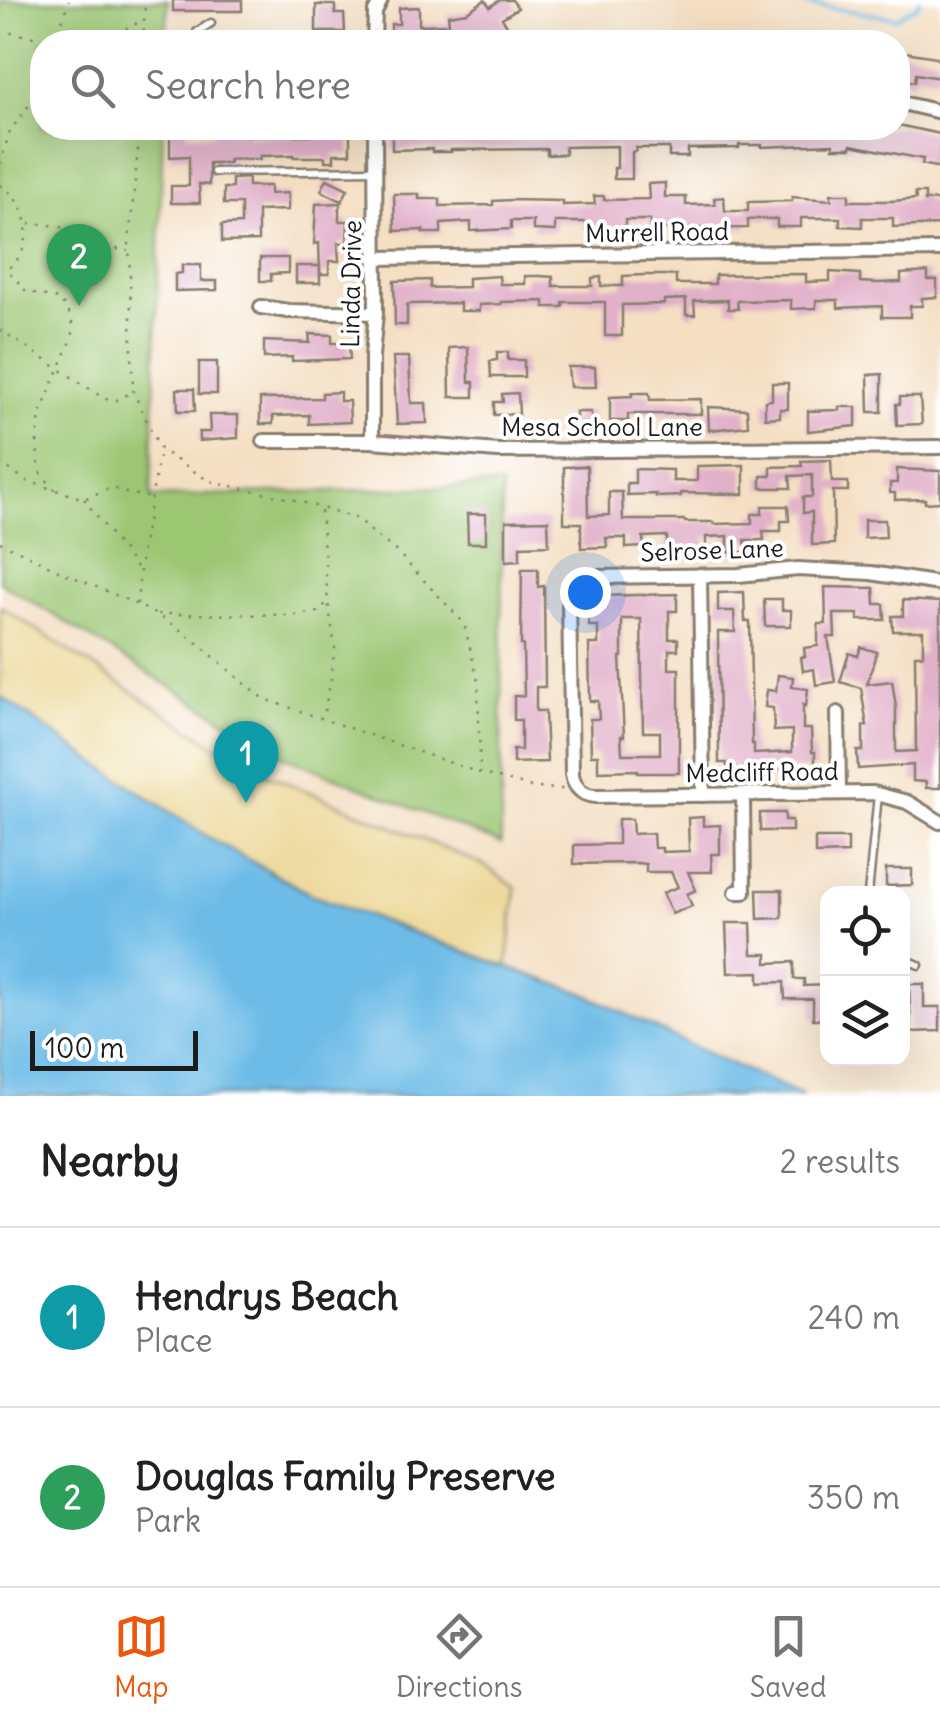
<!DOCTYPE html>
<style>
:root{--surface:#fff;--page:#f2f2f2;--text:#202124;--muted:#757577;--line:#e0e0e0;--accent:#ea580c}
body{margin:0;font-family:Delius,sans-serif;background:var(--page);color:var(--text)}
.controls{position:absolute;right:30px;bottom:30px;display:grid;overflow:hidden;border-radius:20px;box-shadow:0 10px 40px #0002}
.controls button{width:90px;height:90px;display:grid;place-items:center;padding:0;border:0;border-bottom:2px solid var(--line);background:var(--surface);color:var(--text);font:50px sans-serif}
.scale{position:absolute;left:30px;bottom:25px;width:168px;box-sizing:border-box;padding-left:10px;border:5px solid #1c1c1c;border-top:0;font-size:28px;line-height:35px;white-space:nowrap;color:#1c1c1c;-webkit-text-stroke:8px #fff;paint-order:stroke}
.you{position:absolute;left:585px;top:592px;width:35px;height:35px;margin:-25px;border:8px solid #fff;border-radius:50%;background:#1a73e8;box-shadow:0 0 0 15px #1a73e833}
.badge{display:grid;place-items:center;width:65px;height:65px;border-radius:50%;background:var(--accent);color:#fff;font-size:32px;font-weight:700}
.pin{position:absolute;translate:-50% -82px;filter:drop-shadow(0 2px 5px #0008)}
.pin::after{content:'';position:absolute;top:52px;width:35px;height:30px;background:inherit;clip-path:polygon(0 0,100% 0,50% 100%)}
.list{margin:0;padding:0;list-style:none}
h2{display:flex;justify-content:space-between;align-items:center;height:130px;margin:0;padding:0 40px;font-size:42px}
h2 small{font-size:32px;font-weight:400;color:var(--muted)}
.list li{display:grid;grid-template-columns:65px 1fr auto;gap:30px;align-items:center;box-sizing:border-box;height:180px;padding:0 40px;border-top:2px solid var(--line)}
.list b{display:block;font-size:38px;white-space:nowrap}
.list p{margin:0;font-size:32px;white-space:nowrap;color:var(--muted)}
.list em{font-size:32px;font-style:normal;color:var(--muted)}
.icon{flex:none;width:55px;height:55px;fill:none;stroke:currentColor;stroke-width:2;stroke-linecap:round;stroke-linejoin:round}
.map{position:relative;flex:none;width:940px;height:1096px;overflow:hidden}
.search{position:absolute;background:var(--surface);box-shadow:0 10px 40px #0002;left:30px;right:30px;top:30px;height:110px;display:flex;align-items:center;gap:25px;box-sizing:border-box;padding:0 35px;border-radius:40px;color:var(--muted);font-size:38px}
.sheet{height:490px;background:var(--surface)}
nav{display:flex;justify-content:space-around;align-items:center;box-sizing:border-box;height:140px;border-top:2px solid var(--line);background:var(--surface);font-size:28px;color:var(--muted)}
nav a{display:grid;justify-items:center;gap:5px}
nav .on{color:var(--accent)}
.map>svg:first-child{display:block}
.green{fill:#9bc672;stroke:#5c7147;stroke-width:2.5}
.sand{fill:#eeda9e;stroke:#857b5d;stroke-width:2.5}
.water{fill:#6dbce7;stroke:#446c82;stroke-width:2.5}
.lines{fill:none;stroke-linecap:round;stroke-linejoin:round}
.stream{stroke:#6dbce7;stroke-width:4}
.building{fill:#e1b0c9;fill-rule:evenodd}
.lane-casing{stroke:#887e70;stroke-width:11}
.street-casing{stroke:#887e70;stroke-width:18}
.path{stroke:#887e70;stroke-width:2.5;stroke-dasharray:2.5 8;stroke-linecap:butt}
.lane{stroke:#fff;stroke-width:6}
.street{stroke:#fff;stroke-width:12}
.labels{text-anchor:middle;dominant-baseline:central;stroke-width:8;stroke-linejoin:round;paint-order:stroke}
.street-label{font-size:25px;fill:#1c1c1c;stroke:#fff}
</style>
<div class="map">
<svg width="940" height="1096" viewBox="0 0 940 1096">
<rect width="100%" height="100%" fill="#fff"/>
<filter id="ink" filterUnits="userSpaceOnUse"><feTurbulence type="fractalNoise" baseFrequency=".01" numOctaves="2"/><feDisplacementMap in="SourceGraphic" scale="20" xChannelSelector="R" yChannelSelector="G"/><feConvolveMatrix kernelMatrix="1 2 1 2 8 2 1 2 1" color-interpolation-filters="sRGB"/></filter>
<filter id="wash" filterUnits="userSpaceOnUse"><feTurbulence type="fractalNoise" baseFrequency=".0048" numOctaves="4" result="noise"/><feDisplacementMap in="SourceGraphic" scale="40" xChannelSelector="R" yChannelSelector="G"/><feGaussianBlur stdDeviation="2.25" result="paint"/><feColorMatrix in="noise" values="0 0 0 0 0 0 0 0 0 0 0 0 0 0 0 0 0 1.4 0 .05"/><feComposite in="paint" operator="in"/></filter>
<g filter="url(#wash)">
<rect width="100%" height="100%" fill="#f4dfc3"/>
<path class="green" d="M0 0H168L166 42H42V128H163L151 497 502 485 501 844 285 757 0 582Z"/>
<path class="sand" d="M0 606 247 766 482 864 516 888 507 967 314 896 213 840 84 755 0 696Z"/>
<path class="water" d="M0 696 84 755 213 840 314 896 507 967 583 993 696 1048 804 1096H0Z"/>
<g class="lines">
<path class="stream" d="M780 0 896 18 916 6 920 0"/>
</g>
<g id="blocks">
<g class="building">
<rect x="173" y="0" width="69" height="11"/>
<path d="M485 0 490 7 500 0H512L518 8 502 18 508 27 492 37V42H481V35L442 42H420V35L391 36V24H399V8L419 7V25L449 24 448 15 467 12Z"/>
<path d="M316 5H335V14H344L345 32H316Z"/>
<path d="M898 51 937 57V59L940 60V78L916 74 915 82 898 79Z"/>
<path d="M898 125 940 134V168L922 164 923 159 851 145V148H833V144L762 147V145H739V148L688 149V157H669V148H636V151L632 152V179H614V168H617V146L565 147V154L547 155V149L451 150V152H432V149L392 150V131H410L409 128H434L433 131 472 130V128H502V129L898 128Z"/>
<path d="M170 128H187V134L214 135V128H247V136L273 135V128H291V135H311V128H334V135L350 134V154H334V161H325V157H294V155L260 156V159H229V163H209V185L199 184 200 203H171V186H189V156L170 157Z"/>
<path d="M248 178V186H270V194L288 193V210L258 211V241L222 242V225L241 224V204H224V188H232V179Z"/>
<path d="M327 179 348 189 342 201 321 191Z"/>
<path d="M665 183V197H686V205L715 204 714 198 724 197 725 211H748V202L792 201V197L831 200V194H849V201H892L916 199 915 193H925V201L940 200V225L893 227V218H862V227L840 226V218H801V227H777V219H757L748 220V228L650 229V220H625V227L605 228V230H586V222H555V231L533 230V221H511V229L471 231V222L441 224V233H423V230L395 231 394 194H419V199H440V206L493 205V201L511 200 563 201V205L595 204 594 196H604V200L649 199 648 184Z"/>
<path d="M341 203 339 209V221H348L347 243H338L339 261H329V274H320L319 243 314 244 316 204Z"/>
<path d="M260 258H288V273L271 274V281H260Z"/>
<path d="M182 265H201V281H217V290L175 291V274L182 273Z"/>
<rect x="296" y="266" width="24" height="17"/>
<path d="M830 272 860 274V282L878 283 901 282V274L928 272V280H937V297L922 298V306H910V317H882V306L838 308V300H816V308L791 309V300L737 301 738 309H728V300L694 301 695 315H686V299L664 300V304L622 305V336H605V302H563V307H544V301L501 302V304L479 305V311H460V303L410 304 407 305V325H395L394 281 430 280V288L468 287V278L499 276 500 284H525V276H540L553 277V286H592V278L601 277V286H623V276L644 275H676V284H715V275L806 274V282L830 281Z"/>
<path d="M309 334 332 335V343H349L350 359 292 361V357L264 358V341L310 343Z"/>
<path d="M468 347 469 382H474V397H450L449 348Z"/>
<path d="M497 352H508V360H524V377H491L490 361 497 360Z"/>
<path d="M393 357H409L411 403H426L427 423 397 424Z"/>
<rect x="199" y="362" width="18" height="32"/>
<path d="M568 367H595L596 387H570Z"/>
<path d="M882 374V412H869L868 375Z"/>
<path d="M772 383H788V409H780V417L765 418V401L772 400Z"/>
<path d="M177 389H194L195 411H178Z"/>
<path d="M340 392V401H349L350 422 309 424V415L273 416V424H260V399L322 398V393Z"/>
<path d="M518 393 519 414 494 415V402H503L502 394Z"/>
<path d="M632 393H649L650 400 701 399V414H628V421H610V397L632 396Z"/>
<path d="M900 397H920L922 424 897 425 896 404H900Z"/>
<path d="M708 407 747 409 748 426 709 430Z"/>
<path d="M839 407H856V426L808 431V411L840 410Z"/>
<path d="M576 412H591L592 433 568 434V421H576Z"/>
<path d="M209 415H238V438L199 441V432H210Z"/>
<path d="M831 460 832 482H848V491H833L834 544 812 545V512L803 513V497H812V475L790 476 791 488H761V476H771V467L802 466 801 461Z"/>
<path d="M744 465V494L681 493V496L656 497V494L627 495V483H635V469L673 470V481H697V466Z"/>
<path d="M587 466 588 516 609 515V492H622L623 520H684L685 522H714V524L752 523V514H762V506H788L789 521H781V531H763L764 540H745L746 552H728V536L706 537V553H688V549L667 550V536L643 537 644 547 626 548V538H606L607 547 581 548V523H564V467Z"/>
<path d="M897 469 940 471V502L925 503V499L895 500V493H890V483H897Z"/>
<path d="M467 514H486V543H468Z"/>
<path d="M548 520 549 545 520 546V560L506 561V521Z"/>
<path d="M864 520H885L886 537 864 538Z"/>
<path d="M522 569H538V587L544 586 545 687H536V711H545L547 762 513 763V750H521V720H514V696H524L523 645H521Z"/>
<path d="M825 587 874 588 875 604H884L885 620H858V614H834L835 637H828L835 682 816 685 814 669 803 671 801 657H805L804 648 818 646V624H826Z"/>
<path d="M744 592 745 621H750L752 744H754V754L792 752V730L774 731 773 708 765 707 767 690 776 691 778 675 793 677 792 687 808 689 806 706 803 705V729H811L812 752H815V770L754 769V771L727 772V763H719L718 632H735L734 611H718V593Z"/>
<path d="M677 594V611H669V639H678V650H669V669H679V773H638V770L598 771V755H591L590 719H599L598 701H590L589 644H598V626H589V613L597 612V596ZM622 619H641L643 732H660V754H622L621 736H624L620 657H622Z"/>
<path d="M764 599H782V610H791V626H765Z"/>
<path d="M903 600 940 602V788H926V782L913 781V765L858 769 857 751H863V726H867L861 688 840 682 849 653 858 656 861 647 877 652 867 684 892 681 896 707V752L916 751 915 655H923V631H893L892 616H903Z"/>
<path d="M760 813H785V820H792V831H760Z"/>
<path d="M703 817V826L720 825V854H711L712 872H688L696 890 687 894 692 906 672 914 663 893 678 887 671 872H646V864L637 863 574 864V845L618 844V819H632L633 834 653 833 654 848H662V852L689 851 688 818Z"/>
<path d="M815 838H848V853L815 854Z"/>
<path d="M886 869H912V885L886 886Z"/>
<path d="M757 890H782V918L758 919Z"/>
<path d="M726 923H751L752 954H767V963L794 962V979H804V986L828 985V1019H813V999H785L784 982 759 983V972L728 973Z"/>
<path d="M909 984H924V1007H940V1031L911 1032Z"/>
</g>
</g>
</g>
<g filter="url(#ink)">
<use href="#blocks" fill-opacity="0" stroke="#887e70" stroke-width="2.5"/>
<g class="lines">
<g class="lane-casing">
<g id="lane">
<path d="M196 42 197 32 211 23"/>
<path d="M214 172 373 170"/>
<path d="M868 894 878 795"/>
<path d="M902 958 919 965"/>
</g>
</g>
<g class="street-casing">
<g id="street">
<path d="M374 42 375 12 381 0"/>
<path d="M898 102 940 112"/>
<path d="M375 258 940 250"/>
<path d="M261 307 288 311 376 313"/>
<path d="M264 441H372L498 451 940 447"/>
<path d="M372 441V356L376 313 375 128"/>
<path d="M700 575 703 795"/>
<path d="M940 584 871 573 798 569 739 575 592 577 576 584 569 600 572 774C574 787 582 795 595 796L873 793 907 802 940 822"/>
<path d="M838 713 839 793"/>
<path d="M736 892H744L743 794"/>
</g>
</g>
<g class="path">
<path d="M0 31 62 42"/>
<path d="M56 41 69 0"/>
<path d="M75 42C102 40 121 33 144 19"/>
<path d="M143 42 145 0"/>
<path d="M140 128 129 243 133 391 160 449 209 481 295 500 359 519 374 534 398 553 464 623 478 681 480 773"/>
<path d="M0 164 10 131 33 100 42 77"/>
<path d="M0 185C30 203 37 249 7 269L26 291 58 299 67 309 72 320 73 336 40 414 37 441 39 471 55 490"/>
<path d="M29 224C49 223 74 228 92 238L95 245 128 251"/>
<path d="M0 330 105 399 117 400 132 392"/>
<path d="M0 463 27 481 84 499 112 487 122 492 152 498"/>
<path d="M84 499 139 572"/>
<path d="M321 511 328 602 335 647 330 684 323 716"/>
<path d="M0 542C19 551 37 560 56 569 93 587 132 599 168 622 204 644 231 675 265 699L480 773 535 788 563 789"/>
<path d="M137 604 142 549 160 451"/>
<path d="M158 614 296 615 317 612 327 603"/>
</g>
<use href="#lane" class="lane"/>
<use href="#street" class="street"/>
</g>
</g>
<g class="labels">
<g class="street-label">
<text transform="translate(657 232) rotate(-1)">Murrell Road</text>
<text transform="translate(351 284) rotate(-89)">Linda Drive</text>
<text x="602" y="427">Mesa School Lane</text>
<text transform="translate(712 550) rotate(-2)">Selrose Lane</text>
<text transform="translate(762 772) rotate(-1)">Medcliff Road</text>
</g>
</g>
</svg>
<div class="controls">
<button><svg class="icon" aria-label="locate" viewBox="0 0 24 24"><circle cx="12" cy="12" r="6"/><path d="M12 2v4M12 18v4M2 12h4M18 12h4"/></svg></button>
<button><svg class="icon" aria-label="layers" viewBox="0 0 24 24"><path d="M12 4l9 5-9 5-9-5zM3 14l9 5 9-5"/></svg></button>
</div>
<div class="scale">100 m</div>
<div class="you"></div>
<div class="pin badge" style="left:246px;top:803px;background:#0f9aa8">1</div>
<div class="pin badge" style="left:79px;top:306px;background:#2e9e5b">2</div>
<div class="search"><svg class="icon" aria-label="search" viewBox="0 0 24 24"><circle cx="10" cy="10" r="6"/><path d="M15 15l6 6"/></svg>Search here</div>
</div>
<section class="sheet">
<h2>Nearby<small>2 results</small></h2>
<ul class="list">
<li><span class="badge" style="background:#0f9aa8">1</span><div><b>Hendrys Beach</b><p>Place</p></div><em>240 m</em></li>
<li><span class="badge" style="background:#2e9e5b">2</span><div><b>Douglas Family Preserve</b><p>Park</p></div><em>350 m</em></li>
</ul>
</section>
<nav>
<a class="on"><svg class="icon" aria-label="map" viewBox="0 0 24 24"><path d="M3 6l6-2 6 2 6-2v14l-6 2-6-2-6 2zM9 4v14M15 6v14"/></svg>Map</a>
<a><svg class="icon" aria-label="directions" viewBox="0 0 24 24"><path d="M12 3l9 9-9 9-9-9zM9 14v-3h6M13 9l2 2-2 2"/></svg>Directions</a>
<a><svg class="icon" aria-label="saved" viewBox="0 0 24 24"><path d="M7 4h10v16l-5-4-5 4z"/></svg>Saved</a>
</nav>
